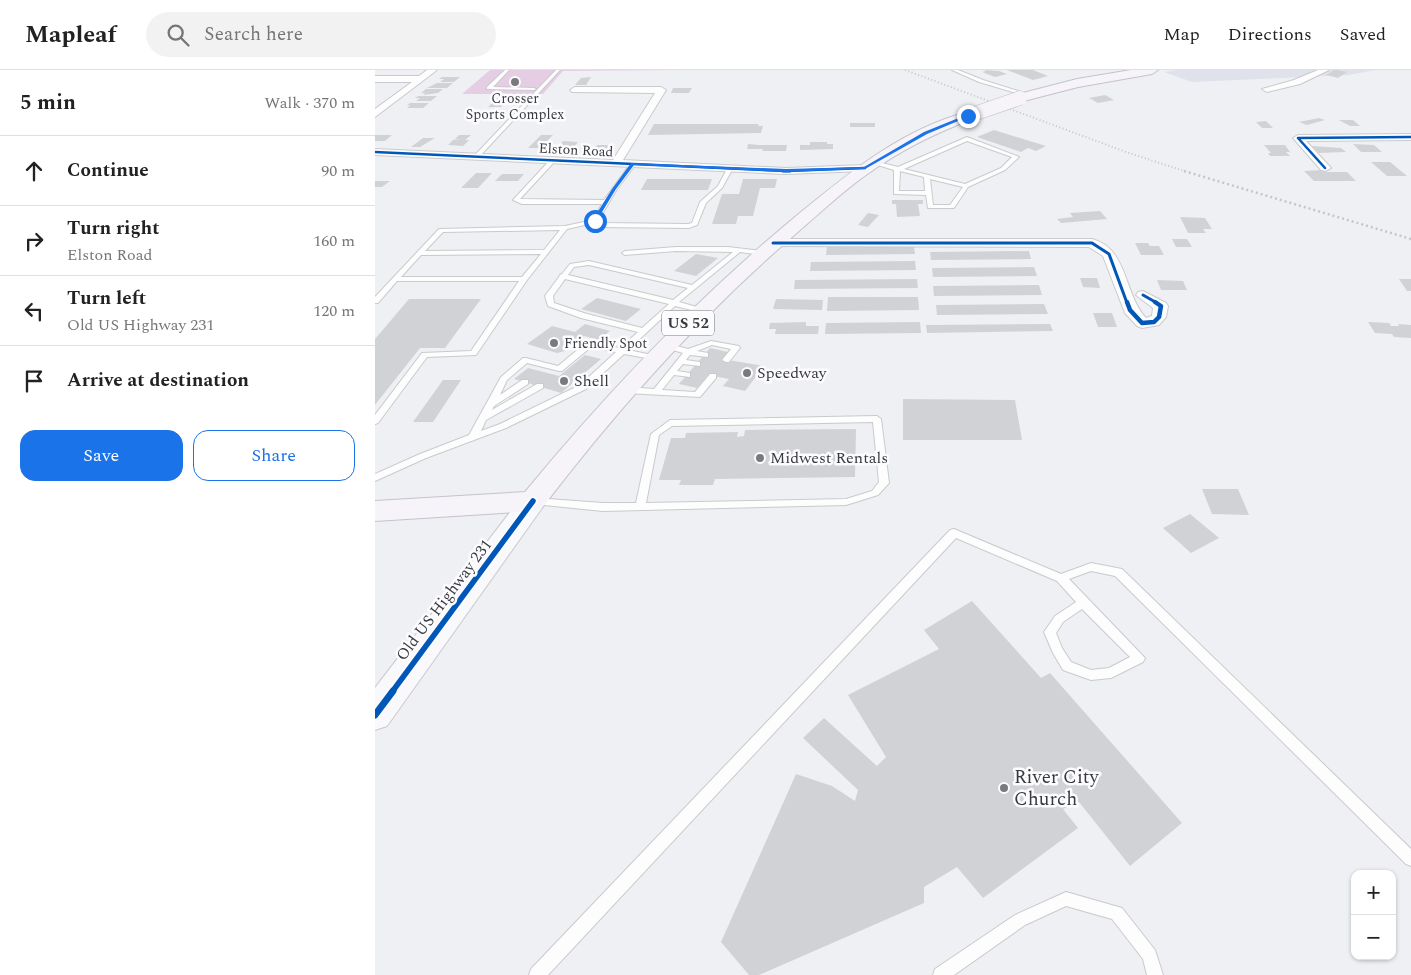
<!DOCTYPE html>
<meta charset="utf-8">
<style>
:root{--surface:#fff;--page:#f2f2f2;--text:#222;--muted:#767676;--line:#e0e0e0;--accent:#1a73e8}
body{margin:0;font-family:Spectral,serif;background:var(--page);color:var(--text)}
.controls{position:absolute;right:15px;bottom:15px;display:grid;overflow:hidden;border-radius:10px;box-shadow:0 1px 4px #0004}
.controls button{width:45px;height:45px;display:grid;place-items:center;padding:0;border:0;border-bottom:1px solid var(--line);background:var(--surface);color:var(--text);font:25px sans-serif}
.stop{position:absolute;width:15px;height:15px;margin:-11px;border:4px solid #1a73e8;border-radius:50%;background:#fff}
.stop.end{background:#1a73e8;border-color:#fff;box-shadow:0 1px 5px #0008}
.list{margin:0;padding:0;list-style:none}
h2{display:flex;justify-content:space-between;align-items:center;height:65px;margin:0;padding:0 20px;font-size:21px}
h2 small{font-size:16px;font-weight:400;color:var(--muted)}
.list li{display:grid;grid-template-columns:32px 1fr auto;gap:15px;align-items:center;box-sizing:border-box;height:70px;padding:0 20px;border-top:1px solid var(--line)}
.list b{display:block;font-size:19px;white-space:nowrap}
.list p{margin:0;font-size:16px;white-space:nowrap;color:var(--muted)}
.list em{font-size:16px;font-style:normal;color:var(--muted)}
.actions{display:flex;gap:10px;padding:15px 20px}
.actions a{flex:1;padding:11px 0;border:1px solid var(--accent);border-radius:15px;text-align:center;font-size:18px;color:var(--accent)}
.actions .main{background:var(--accent);color:#fff}
.icon{flex:none;width:28px;height:28px;fill:none;stroke:currentColor;stroke-width:2;stroke-linecap:round;stroke-linejoin:round}
.map{position:relative;flex:none;width:1036px;height:905px;overflow:hidden}
header{display:flex;align-items:center;gap:30px;box-sizing:border-box;height:70px;padding:0 25px;background:var(--surface);border-bottom:1px solid var(--line)}
header strong{font-size:24px}
nav{display:flex;gap:28px;margin-inline-start:auto;font-size:18px}
.search{width:350px;height:45px;background:var(--page);display:flex;align-items:center;gap:12px;box-sizing:border-box;padding:0 18px;border-radius:28px;color:var(--muted);font-size:19px}
main{display:flex}
aside{flex:1;background:var(--surface)}
.map>svg:first-child{display:block}
.built{fill:#e0e2eb}
.green{fill:#e5cee4}
.building{fill:#d1d2d5}
.lines{fill:none;stroke-linecap:round;stroke-linejoin:round}
.lane-casing{stroke:#c9cacc;stroke-width:2}
.street-casing{stroke:#c9cacc;stroke-width:2}
.secondary-casing{stroke:#c9cacc;stroke-width:2}
.primary-casing{stroke:#c5c2cc;stroke-width:2}
.lane{fill:#fdfdfd;fill-rule:evenodd}
.street{fill:#fdfdfd;fill-rule:evenodd}
.secondary{fill:#f9f8fb;fill-rule:evenodd}
.primary{fill:#f6f3f9;fill-rule:evenodd}
.rail-far1{stroke:#c6c6c7;stroke-width:2;stroke-dasharray:1 2.5;stroke-linecap:butt}
.rail{stroke:#c6c6c7;stroke-width:2.5;stroke-dasharray:2 3;stroke-linecap:butt}
.primary-bridge-casing{stroke:#c5c2cc;stroke-width:15;stroke-linecap:butt}
.primary-bridge{stroke:#f6f3f9;stroke-width:14}
.cycleway-far4-casing{stroke:#fcfcff;stroke-width:4}
.cycleway-far3-casing{stroke:#fcfcff;stroke-width:5}
.cycleway-far2-casing{stroke:#fcfcff;stroke-width:7}
.cycleway-far1-casing{stroke:#fcfcff;stroke-width:9}
.cycleway-casing{stroke:#fcfcff;stroke-width:10}
.cycleway-far4{stroke:#0057b8;stroke-width:2.5}
.cycleway-far3{stroke:#0057b8;stroke-width:3}
.cycleway-far2{stroke:#0057b8;stroke-width:4.5}
.cycleway-far1{stroke:#0057b8;stroke-width:5.5}
.cycleway{stroke:#0057b8;stroke-width:7}
.route{fill:#1a73e8}
.poi-dot{fill:#797a7d;stroke:#fcfcff;stroke-width:2}
.labels{text-anchor:middle;dominant-baseline:central;stroke-width:5;stroke-linejoin:round;paint-order:stroke}
.far-poi-label{font-size:14px;fill:#393a3d;stroke:#fcfcff}
.far-street-label{font-size:14px;fill:#393a3d;stroke:#fcfcff}
.shield{fill:#fcfcff;stroke:#747477;stroke-width:1}
.shield-label{font-size:15px;font-weight:bold;fill:#393a3d}
.poi-label{font-size:16px;fill:#393a3d;stroke:#fcfcff;text-anchor:start}
.street-label{font-size:16px;fill:#393a3d;stroke:#fcfcff}
.near-poi-label{font-size:19px;fill:#393a3d;stroke:#fcfcff;text-anchor:start}
</style>
<header>
<strong>Mapleaf</strong>
<div class="search"><svg class="icon" aria-label="search" viewBox="0 0 24 24"><circle cx="10" cy="10" r="6"/><path d="M15 15l6 6"/></svg>Search here</div>
<nav><a>Map</a><a>Directions</a><a>Saved</a></nav>
</header>
<main>
<aside>
<h2>5 min<small>Walk · 370 m</small></h2>
<ul class="list">
<li><svg class="icon" aria-label="ahead" viewBox="0 0 24 24"><path d="M12 20V5M6 11l6-6 6 6"/></svg><div><b>Continue</b></div><em>90 m</em></li>
<li><svg class="icon" aria-label="right" viewBox="0 0 24 24"><path d="M7 20v-9h11M14 6l5 5-5 5"/></svg><div><b>Turn right</b><p>Elston Road</p></div><em>160 m</em></li>
<li><svg class="icon" aria-label="left" viewBox="0 0 24 24"><path d="M17 20v-9H6M10 6l-5 5 5 5"/></svg><div><b>Turn left</b><p>Old US Highway 231</p></div><em>120 m</em></li>
<li><svg class="icon" aria-label="arrive" viewBox="0 0 24 24"><path d="M6 21V4h12l-3 4 3 4H6"/></svg><div><b>Arrive at destination</b></div></li>
</ul>
<div class="actions"><a class="main">Save</a><a>Share</a></div>
</aside>
<div class="map">
<svg width="1036" height="905" viewBox="0 0 1036 905">
<rect width="100%" height="100%" fill="#eff0f3"/>
<path class="built" d="M801 0H1001L973 5 817 12 789 2Z"/>
<path class="green" d="M115 0H304L188 1 168 24H87Z"/>
<g class="building">
<path d="M609 0 624 1 632 4 620 7 607 2 611 1Z"/>
<path d="M632 0H658L673 6 658 10Z"/>
<path d="M959 0H963L972 2 963 8 951 5Z"/>
<path d="M67 7H85L79 12H65L69 9H64Z"/>
<path d="M216 7 211 15H200L206 8Z"/>
<path d="M62 13H78L72 18H52Z"/>
<path d="M298 18H317L314 23H296Z"/>
<path d="M51 19H68L63 23 48 25 50 23H46Z"/>
<path d="M730 25 739 30 723 33 714 28Z"/>
<path d="M43 26H62L56 31H41L45 28H40Z"/>
<path d="M124 27H136L126 37H113Z"/>
<path d="M35 33H54L48 38H32L35 35H32Z"/>
<path d="M944 48 950 50 932 55 924 52Z"/>
<path d="M964 50H978L985 56H975Z"/>
<path d="M891 51 898 58H887L881 52Z"/>
<rect x="475" y="53" width="25" height="4"/>
<path d="M279 54H384L383 56H388L386 63 273 65Z"/>
<path d="M619 60 671 76 661 81 653 78 646 82 602 67Z"/>
<path d="M0 65H17L10 71H0Z"/>
<path d="M84 65H96L90 70H94L88 76 73 75 78 70 86 69H80Z"/>
<path d="M166 65H178L170 73H175L170 78H153Z"/>
<path d="M48 68H60L45 77H36Z"/>
<path d="M188 71 203 72 197 79H181Z"/>
<path d="M435 72H452V74H458V79L425 80V75H435Z"/>
<path d="M373 74 384 75H412L411 81H387L388 79H372Z"/>
<path d="M978 74 999 75 1007 82H986Z"/>
<path d="M222 75H240L236 80 218 79Z"/>
<path d="M889 75H910L915 82H911L915 86H895L893 83H896Z"/>
<path d="M937 76 966 78 971 82 944 83Z"/>
<path d="M996 92H1015L1032 106H1012Z"/>
<path d="M947 100 950 102H972L981 111H939L929 101Z"/>
<path d="M101 103H117L103 118H86Z"/>
<path d="M127 104H149L143 111H120Z"/>
<path d="M272 109H337L333 120H266Z"/>
<path d="M368 109H402L400 118H385L378 146H363L361 154H337L347 124H364Z"/>
<path d="M0 111H15L7 117H0Z"/>
<path d="M517 130H548V134H543L545 146 522 147 521 134H517Z"/>
<path d="M725 141 732 149 686 153 682 149 698 147 695 143Z"/>
<path d="M493 143 504 145 493 157 483 155Z"/>
<path d="M805 147 830 148 837 159H828L831 163H813Z"/>
<path d="M797 169H812L817 177H801Z"/>
<path d="M760 173H773L775 176H784L789 185H766Z"/>
<path d="M452 176H539L540 184 451 185Z"/>
<path d="M654 181 656 189 556 190 555 182Z"/>
<path d="M321 184 343 188 321 206 299 201Z"/>
<path d="M540 191 541 200 435 201 436 192Z"/>
<path d="M659 197 662 206 558 207 557 198Z"/>
<path d="M705 208H722L725 218 708 217Z"/>
<path d="M542 209 543 218 419 219 420 210Z"/>
<path d="M1024 209H1036V221H1032Z"/>
<path d="M782 210 808 211 812 220H786Z"/>
<path d="M664 215 667 225 559 226 558 216Z"/>
<path d="M453 227H543L544 240 452 241Z"/>
<path d="M222 228 266 239 251 251 206 239Z"/>
<path d="M34 229H106L70 278H45L0 335V269Z"/>
<path d="M401 229 448 230 447 240 398 239Z"/>
<path d="M669 234 673 244 562 245 561 235Z"/>
<path d="M718 243H737L742 257H723Z"/>
<path d="M431 252V256H444L443 264H400L401 259H394L395 253Z"/>
<path d="M545 252 546 263 450 264 451 253Z"/>
<path d="M993 252 1014 253 1016 256H1024L1023 254 1036 255V268L1019 267 1017 264 1000 263Z"/>
<path d="M210 254 235 261 224 270 209 266 190 281 182 283 152 274 177 256 200 262Z"/>
<path d="M675 254 678 261 552 263 551 255Z"/>
<path d="M335 278 353 282 347 289 389 296 370 321 348 316 354 309 333 305 322 318 304 314Z"/>
<path d="M210 285 226 289 186 323 139 309 153 298 184 306Z"/>
<path d="M68 310H86L58 352H38Z"/>
<path d="M528 329 640 330 647 370H528Z"/>
<path d="M481 359 480 407 340 409 338 415H304L306 410H284L296 368H310L311 363 363 362 362 367 369 366 370 360Z"/>
<path d="M827 419H863L874 445 837 444Z"/>
<path d="M815 444 844 468 816 483 788 458Z"/>
<path d="M597 531 666 608 675 603 807 753 755 796 704 732 688 739 703 758 608 828 582 797 549 817V833L384 905H374L346 872 421 704 457 716 480 731 483 720 428 668 449 648 502 696 511 687 473 625 564 579 549 560Z"/>
</g>
<g class="lines">
<g class="lane-casing">
<g id="lane">
<path d="M130 0H134L118 17 159 18 161 19 159 20 112 19V17Z"/>
<path d="M181 0H185L103 88H99V86Z"/>
<path d="M577 0H583L608 10 656 25 652 26 604 12Z"/>
<path d="M592 67 644 87 630 100 593 117 579 138H553L551 125 519 124V100L496 93 499 91 523 97ZM592 71 637 87 626 98 590 114 529 99ZM525 101 549 107 550 121H524ZM555 109 588 117 575 135H558Z"/>
<path d="M176 89 181 90 145 129 229 130 256 93H260L261 94 242 119 223 151 226 153 313 154 317 153 325 132 343 116 353 97 358 98 347 118 331 133 322 155 314 158 224 157 219 153 192 159 152 210 101 285 52 287 3 353 0 354V345L47 283 96 281 144 211H22L3 233H0V227L64 159 190 156 218 150 227 134H147L138 130ZM185 160 169 180 50 181 68 162ZM166 184 147 207H26L46 185Z"/>
<path d="M301 177H353L387 181 390 183 387 185 365 182 304 232 329 239V243L300 236 253 280 282 286V290L249 284 211 319 131 358 51 388 0 411V404L45 384 94 365 126 307 148 288H151L183 296 212 272 245 278 263 262 206 248 173 236 170 226 184 207 185 205 187 204 195 194 214 191 317 215 358 182 301 181 250 185 247 183 250 181ZM214 195 313 218 298 230 193 205 199 197ZM190 209 294 234 267 258 212 244 179 233 178 226ZM216 277 241 282 205 315 125 354 106 361 111 350 168 318V314H162L117 340 119 336 153 314V310H147L125 325 132 310 152 293 184 301H187Z"/>
<path d="M336 271 364 276 365 278 354 292H351L347 290 356 279 337 275 322 281 333 283V287L315 285 311 290 325 292V296L308 294 302 301 315 303V307L299 305 287 320 320 322 335 304H341V308L325 327 251 323 247 320 251 317 279 319 308 283 288 277V273H291L313 279Z"/>
<path d="M502 346 506 349 514 413 503 425 471 435 228 441 159 434 154 431 159 428 228 433H261L276 364 295 350ZM498 352 504 412 497 421 471 429 271 433 284 365 297 356Z"/>
<path d="M579 459 686 504 716 493 747 499 1036 779V796L1031 794 740 506 716 501 694 509 770 588 768 592 736 608 716 610 688 600 678 583 669 562 680 546 701 532 682 511 581 468 173 905H154L156 899 575 460ZM707 539 755 587 734 598 716 600 696 592 687 578 681 563 688 552Z"/>
<path d="M691 822 747 838 780 880 788 905H772L768 889 737 849 691 836 650 855 579 905H558L560 899 640 845Z"/>
</g>
</g>
<g class="street-casing">
<g id="street">
<path d="M52 0H62L0 47V39L37 12H0V6H44Z"/>
<path d="M943 0H954L925 14 892 22 887 19 919 10Z"/>
<path d="M200 17H286L291 20 248 90 411 98 490 95 496 98 490 101 411 104 0 85V79L238 90 280 23 197 22 195 20Z"/>
<path d="M1036 64V70L931 71 956 98 950 101 946 100 918 68 923 65Z"/>
<path d="M398 169H717C753 178 749 225 771 248L777 246 778 238 761 225 763 222 768 221 791 233 793 236 791 247 784 255 767 258 762 256 750 243 728 186 714 177 393 176 391 173Z"/>
</g>
</g>
<g class="secondary-casing">
<path id="secondary" d="M158 421 167 424 171 431 167 438 12 656 0 660V618L149 424Z"/>
</g>
<g class="primary-casing">
<g id="primary">
<path d="M756 0H783L777 4 703 17 645 32 639 28 640 25 702 9Z"/>
<path d="M593 42 598 43 600 46 598 49C560 63 524 81 491 105 467 122 446 142 424 161 328 243 244 337 167 438L158 441 0 451V431L150 422C234 320 324 226 426 142 475 102 529 58 593 42Z"/>
</g>
</g>
<use href="#lane" class="lane"/>
<use href="#street" class="street"/>
<use href="#secondary" class="secondary"/>
<use href="#primary" class="primary"/>
<path class="rail-far1" d="M530 0 751 82 812 102"/>
<path class="rail" d="M809 101 1036 169"/>
<g class="primary-bridge-casing">
<path id="primary-bridge" d="M593 46 645 28"/>
</g>
<use href="#primary-bridge" class="primary-bridge"/>
<g class="cycleway-far4-casing">
<g id="cycleway-far4">
<path d="M0 82 411 101 490 98"/>
<path d="M950 98 923 68 1036 67"/>
</g>
</g>
<g class="cycleway-far3-casing">
<g id="cycleway-far3">
<path d="M408 101H415"/>
<path d="M398 173H717L734 184 752 233"/>
<path d="M768 225 782 233"/>
</g>
</g>
<g class="cycleway-far2-casing">
<path id="cycleway-far2" d="M752 232 755 240 767 253 779 252 784 247 786 236 780 232"/>
</g>
<g class="cycleway-far1-casing">
<path id="cycleway-far1" d="M17 622 158 431"/>
</g>
<g class="cycleway-casing">
<path id="cycleway" d="M0 645 18 621"/>
</g>
<use href="#cycleway-far4" class="cycleway-far4"/>
<use href="#cycleway-far3" class="cycleway-far3"/>
<use href="#cycleway-far2" class="cycleway-far2"/>
<use href="#cycleway-far1" class="cycleway-far1"/>
<use href="#cycleway" class="cycleway"/>
</g>
<path class="route" d="M591 45 595 46 552 64 490 99 411 102 259 95 241 119 221 152 217 151 237 119 256 93 411 99 489 97 549 62Z"/>
<g class="poi-dot">
<circle cx="140" cy="12" r="5"/>
<circle cx="179" cy="273" r="5"/>
<circle cx="372" cy="303" r="5"/>
<circle cx="189" cy="311" r="5"/>
<circle cx="385" cy="388" r="5"/>
<circle cx="629" cy="718" r="5"/>
</g>
<g class="labels">
<g class="far-poi-label">
<text x="140" y="28">Crosser<tspan x="140" dy="16">Sports Complex</tspan></text>
<text x="189" y="273" text-anchor="start">Friendly Spot</text>
</g>
<g class="far-street-label">
<text transform="translate(201 80) rotate(3)">Elston Road</text>
</g>
<rect class="shield" x="287" y="240.5" width="52" height="25" rx="4"/>
<g class="shield-label">
<text x="313" y="253">US 52</text>
</g>
<g class="poi-label">
<text x="382" y="303">Speedway</text>
<text x="199" y="311">Shell</text>
<text x="395" y="388">Midwest Rentals</text>
</g>
<g class="street-label">
<text transform="translate(69 530) rotate(-53)">Old US Highway 231</text>
</g>
<g class="near-poi-label">
<text x="639" y="707">River City<tspan x="639" dy="22">Church</tspan></text>
</g>
</g>
</svg>
<div class="controls">
<button>+</button>
<button>−</button>
</div>
<div class="stop" style="left:220px;top:151px"></div>
<div class="stop end" style="left:593px;top:46px"></div>
</div>
</main>
